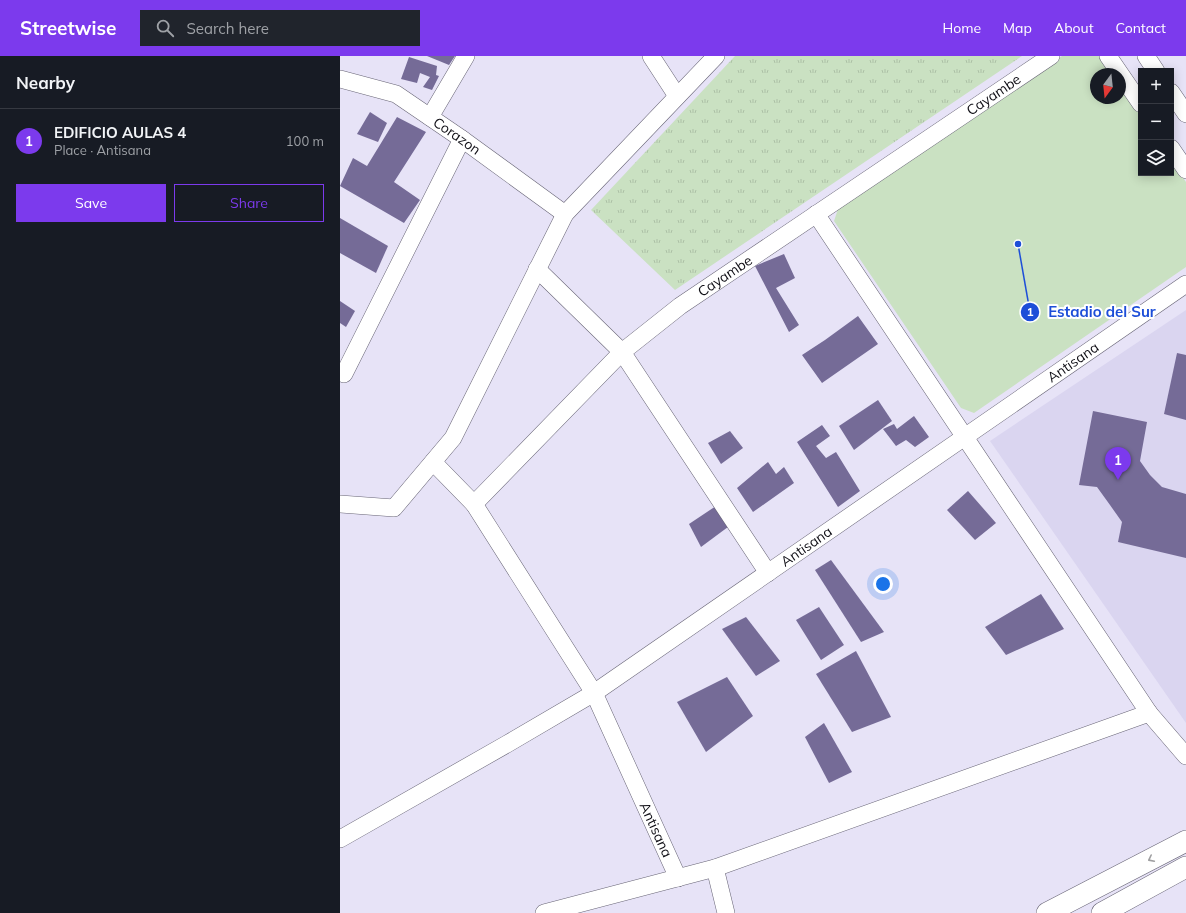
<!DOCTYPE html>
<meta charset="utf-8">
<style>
:root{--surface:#171b24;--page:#20242c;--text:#f1f3f6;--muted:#9ea1a6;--line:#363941;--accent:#7c3aed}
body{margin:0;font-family:Mulish,sans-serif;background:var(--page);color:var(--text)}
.controls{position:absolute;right:12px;top:12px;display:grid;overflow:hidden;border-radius:0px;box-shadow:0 2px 10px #0003}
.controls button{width:36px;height:36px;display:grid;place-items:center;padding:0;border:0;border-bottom:1px solid var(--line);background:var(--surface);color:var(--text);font:20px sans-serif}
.compass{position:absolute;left:750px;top:12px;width:36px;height:36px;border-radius:50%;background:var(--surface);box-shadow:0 2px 10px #0003;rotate:195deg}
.you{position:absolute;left:543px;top:528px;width:14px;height:14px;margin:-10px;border:3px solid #fff;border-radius:50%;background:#1a73e8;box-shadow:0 0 0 6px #1a73e833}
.badge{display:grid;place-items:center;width:26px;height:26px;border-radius:50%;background:var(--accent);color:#fff;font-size:13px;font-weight:700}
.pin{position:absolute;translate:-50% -33px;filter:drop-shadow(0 1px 2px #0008)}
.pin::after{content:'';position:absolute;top:21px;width:14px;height:12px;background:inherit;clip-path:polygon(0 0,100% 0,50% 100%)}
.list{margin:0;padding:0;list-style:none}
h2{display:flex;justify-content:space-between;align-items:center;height:52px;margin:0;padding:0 16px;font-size:17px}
h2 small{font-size:13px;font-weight:400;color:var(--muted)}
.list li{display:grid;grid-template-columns:26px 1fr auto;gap:12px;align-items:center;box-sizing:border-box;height:64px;padding:0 16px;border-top:1px solid var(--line)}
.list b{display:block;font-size:15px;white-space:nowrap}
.list p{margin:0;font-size:13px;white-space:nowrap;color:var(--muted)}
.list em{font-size:13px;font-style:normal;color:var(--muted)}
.actions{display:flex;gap:8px;padding:12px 16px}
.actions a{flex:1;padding:9px 0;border:1px solid var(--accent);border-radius:0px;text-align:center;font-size:14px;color:var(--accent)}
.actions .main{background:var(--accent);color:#fff}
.icon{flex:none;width:22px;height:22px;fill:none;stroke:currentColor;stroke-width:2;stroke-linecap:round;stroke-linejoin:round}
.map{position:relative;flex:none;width:846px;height:857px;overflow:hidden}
header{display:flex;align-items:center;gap:24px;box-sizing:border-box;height:56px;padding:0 20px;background:var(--accent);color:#fff}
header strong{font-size:19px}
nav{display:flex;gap:22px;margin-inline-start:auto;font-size:14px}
.search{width:280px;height:36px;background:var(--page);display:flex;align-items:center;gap:10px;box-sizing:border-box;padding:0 14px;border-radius:0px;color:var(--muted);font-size:15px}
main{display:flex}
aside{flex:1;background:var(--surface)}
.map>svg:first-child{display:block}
.built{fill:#dad5f0}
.grass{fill:url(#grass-tufts)}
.pitch{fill:#cae1c2}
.building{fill:#756b97}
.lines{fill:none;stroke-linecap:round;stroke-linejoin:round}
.minor-casing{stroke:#686576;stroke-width:18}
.major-casing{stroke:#686576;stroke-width:22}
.minor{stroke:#fff;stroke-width:17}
.major{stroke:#fff;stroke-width:21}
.oneway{stroke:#9f9fa1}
.labels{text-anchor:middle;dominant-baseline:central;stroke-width:4;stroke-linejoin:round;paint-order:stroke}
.street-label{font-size:14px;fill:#0f0e15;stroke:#fff}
.leader{fill:none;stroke:#1d4ed8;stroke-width:1.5}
.callout-dot{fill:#1d4ed8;stroke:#fff;stroke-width:1.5}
.mark-label{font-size:12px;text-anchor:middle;font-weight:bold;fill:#fff}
.callout-label{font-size:15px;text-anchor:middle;font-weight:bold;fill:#1d4ed8;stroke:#fff;stroke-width:4;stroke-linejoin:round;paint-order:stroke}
</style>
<header>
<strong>Streetwise</strong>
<div class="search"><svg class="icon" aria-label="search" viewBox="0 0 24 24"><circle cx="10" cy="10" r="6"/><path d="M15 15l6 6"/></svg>Search here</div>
<nav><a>Home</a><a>Map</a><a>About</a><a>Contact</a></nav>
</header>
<main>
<aside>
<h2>Nearby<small></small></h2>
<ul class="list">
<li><span class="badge">1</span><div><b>EDIFICIO AULAS 4</b><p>Place · Antisana</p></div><em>100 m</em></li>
</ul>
<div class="actions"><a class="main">Save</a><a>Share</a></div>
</aside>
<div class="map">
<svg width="846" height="857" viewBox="0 0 846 857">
<defs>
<pattern id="grass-tufts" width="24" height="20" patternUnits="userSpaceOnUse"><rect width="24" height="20" fill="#cae1c2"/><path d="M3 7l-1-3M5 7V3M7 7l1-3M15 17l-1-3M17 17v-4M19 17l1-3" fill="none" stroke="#acc0a6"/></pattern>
</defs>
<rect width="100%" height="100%" fill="#e7e3f7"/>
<path class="built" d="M846 254V667L650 385Z"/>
<path class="grass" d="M395 0H682L335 234 251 154Z"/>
<path class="pitch" d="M722 0H760L772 18H756V42H780V30L801 60V117H831V104L846 126V211L634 357 621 352 494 165 499 150Z"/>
<g class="building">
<path d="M87 0H115L109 9Z"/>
<path d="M69 1 97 10 96 19 99 20 92 34 83 31 90 21 80 17 77 27 61 23Z"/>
<path d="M30 56 47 67 38 86 17 78Z"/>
<path d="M57 61 86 76 54 126 80 144 64 167 0 130 13 102 27 110Z"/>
<path d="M0 162 48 190 36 217 0 197Z"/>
<path d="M444 198 455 222 436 232 459 269 449 276 415 210Z"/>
<path d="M0 245 15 255 6 271 0 267Z"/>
<path d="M518 260 538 288 482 327 462 299 485 284Z"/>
<path d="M837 297 846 299V364L824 358Z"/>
<path d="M538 344 552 365 514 394 499 370Z"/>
<path d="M753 355 807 366 800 405 810 419 822 431 846 438V502L778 486 782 466 770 449 757 431 739 429Z"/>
<path d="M574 360 589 381 575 391 566 384 556 390 543 373 554 368 557 373Z"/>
<path d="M482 369 490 380 476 390 486 402 496 396 520 435 498 451 457 386Z"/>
<path d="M390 375 403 392 381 408 368 387Z"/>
<path d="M428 406 436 418 444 411 454 427 413 456 397 432Z"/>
<path d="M628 435 656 467 635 484 607 454Z"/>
<path d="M379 448 392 468 361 491 349 468Z"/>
<path d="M491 504 544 576 521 586 475 514Z"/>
<path d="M701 538 724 573 666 599 645 571Z"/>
<path d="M479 551 504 589 481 604 456 564Z"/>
<path d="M406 561 440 605 416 620 382 573Z"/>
<path d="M516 595 551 661 512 676 476 618Z"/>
<path d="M387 621 413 660 366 696 337 646Z"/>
<path d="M484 667 512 716 489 727 465 681Z"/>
</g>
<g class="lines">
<g class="minor-casing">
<g id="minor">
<path d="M311 0 337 40"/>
<path d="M768 0 801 48"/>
<path d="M806 0 816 15"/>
<path id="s1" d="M0 23 56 38 122 83 225 158"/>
<path d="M831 36 846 58"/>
<path d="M90 61 126 0"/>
<path d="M831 92 846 114"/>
<path d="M476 158 809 657 846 700"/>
<path d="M4 318 122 83"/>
<path d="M93 406 134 448 282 296 197 213"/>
<path d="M0 448 54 452 113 382 225 158 376 0"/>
<path id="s2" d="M134 448 254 637 338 822"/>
<path id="s3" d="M428 517 282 296 340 250 711 0"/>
<path id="s4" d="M0 783 167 688 254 637 846 228"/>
<path d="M375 812 386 857"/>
<path d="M204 857 375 812 809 657"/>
</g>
</g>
<g class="major-casing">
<g id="major">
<path d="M707 857 846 785"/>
<path d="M762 857 846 811"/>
</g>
</g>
<use href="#minor" class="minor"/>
<use href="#major" class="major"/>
</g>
<defs><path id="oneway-chevron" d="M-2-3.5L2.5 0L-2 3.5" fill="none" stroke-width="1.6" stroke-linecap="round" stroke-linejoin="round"/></defs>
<use class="oneway" href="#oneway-chevron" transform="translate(811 803) rotate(153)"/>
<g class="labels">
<g class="street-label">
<text stroke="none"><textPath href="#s3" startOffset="717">Cayambe</textPath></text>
<text stroke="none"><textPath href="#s1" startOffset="132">Corazon</textPath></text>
<text stroke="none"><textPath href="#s3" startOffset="393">Cayambe</textPath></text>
<text stroke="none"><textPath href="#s4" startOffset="875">Antisana</textPath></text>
<text stroke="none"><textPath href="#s4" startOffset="551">Antisana</textPath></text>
<text stroke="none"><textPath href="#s2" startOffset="374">Antisana</textPath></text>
</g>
</g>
<path class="leader" d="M678 188L690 256"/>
<g class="callout-dot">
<circle cx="678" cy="188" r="4"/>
<circle cx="690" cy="256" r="10"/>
</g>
<g class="mark-label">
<text x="690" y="260">1</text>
</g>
<g class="callout-label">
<text x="762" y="261">Estadio del Sur</text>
</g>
</svg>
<div class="controls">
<button>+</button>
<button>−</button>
<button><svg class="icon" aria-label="layers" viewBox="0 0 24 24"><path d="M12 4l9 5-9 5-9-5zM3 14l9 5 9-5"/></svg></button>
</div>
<svg class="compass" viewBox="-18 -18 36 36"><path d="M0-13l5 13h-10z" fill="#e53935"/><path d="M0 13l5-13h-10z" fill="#9ea1a6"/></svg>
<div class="you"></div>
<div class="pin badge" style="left:778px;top:424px">1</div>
</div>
</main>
